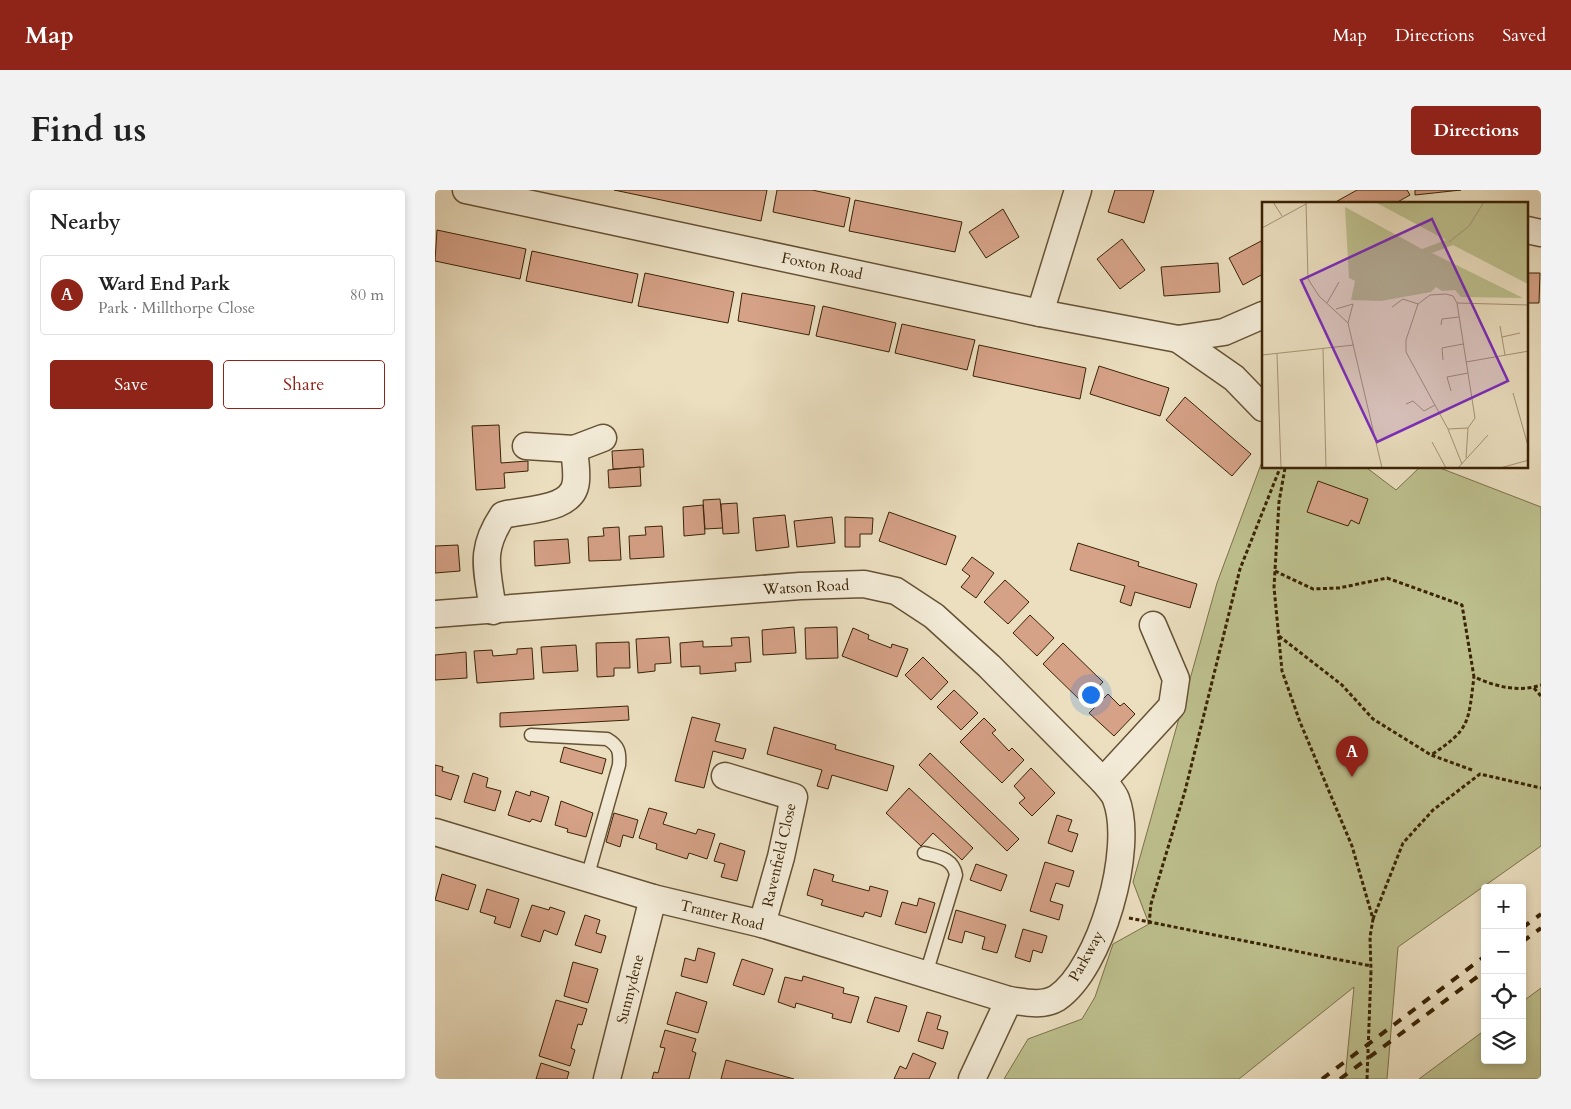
<!DOCTYPE html>
<meta charset="utf-8">
<style>
:root{--surface:#fff;--page:#f2f2f2;--text:#222;--muted:#767676;--line:#e0e0e0;--accent:#8f2418}
body{margin:0;font-family:Cardo,serif;background:var(--page);color:var(--text)}
.controls{position:absolute;right:15px;bottom:15px;display:grid;overflow:hidden;border-radius:5px;box-shadow:0 2px 8px #0003}
.controls button{width:45px;height:45px;display:grid;place-items:center;padding:0;border:0;border-bottom:1px solid var(--line);background:var(--surface);color:var(--text);font:25px sans-serif}
.you{position:absolute;left:655px;top:504px;width:18px;height:18px;margin:-12px;border:4px solid #fff;border-radius:50%;background:#1a73e8;box-shadow:0 0 0 8px #1a73e833}
.badge{display:grid;place-items:center;width:32px;height:32px;border-radius:50%;background:var(--accent);color:#fff;font-size:16px;font-weight:700}
.pin{position:absolute;translate:-50% -41px;filter:drop-shadow(0 1px 2px #0008)}
.pin::after{content:'';position:absolute;top:26px;width:18px;height:15px;background:inherit;clip-path:polygon(0 0,100% 0,50% 100%)}
.list{margin:0;padding:0;list-style:none}
h2{display:flex;justify-content:space-between;align-items:center;height:65px;margin:0;padding:0 20px;font-size:21px}
h2 small{font-size:16px;font-weight:400;color:var(--muted)}
.list li{display:grid;grid-template-columns:32px 1fr auto;gap:15px;align-items:center;box-sizing:border-box;height:80px;margin:0 10px 10px;padding:0 10px;border:1px solid var(--line);border-radius:5px}
.list b{display:block;font-size:19px;white-space:nowrap}
.list p{margin:0;font-size:16px;white-space:nowrap;color:var(--muted)}
.list em{font-size:16px;font-style:normal;color:var(--muted)}
.actions{display:flex;gap:10px;padding:15px 20px}
.actions a{flex:1;padding:11px 0;border:1px solid var(--accent);border-radius:5px;text-align:center;font-size:18px;color:var(--accent)}
.actions .main{background:var(--accent);color:#fff}
.icon{flex:none;width:28px;height:28px;fill:none;stroke:currentColor;stroke-width:2;stroke-linecap:round;stroke-linejoin:round}
.map{position:relative;flex:none;width:1106px;height:889px;overflow:hidden;border-radius:5px}
header{display:flex;align-items:center;gap:30px;box-sizing:border-box;height:70px;padding:0 25px;background:var(--accent);color:#fff}
header strong{font-size:24px}
nav{display:flex;gap:28px;margin-inline-start:auto;font-size:18px}
.intro{display:flex;align-items:center;justify-content:space-between;box-sizing:border-box;height:120px;padding:0 30px}
h1{margin:0;font-size:35px}
.button{padding:12px 22px;border-radius:5px;background:var(--accent);color:#fff;font-size:18px;font-weight:700}
main{display:flex;gap:30px;padding:0 30px}
aside{flex:1;background:var(--surface);border-radius:5px;box-shadow:0 2px 8px #0003}
.map>svg:first-child{display:block}
.green{fill:#bdc08e;stroke:#7c724a}
.building{fill:#d5a187;stroke:#3a2305}
.lines{fill:none;stroke-linecap:round;stroke-linejoin:round}
.service-casing{stroke:#665234;stroke-width:15}
.minor-casing{stroke:#665234;stroke-width:29}
.path{stroke:#3a2305;stroke-width:3;stroke-dasharray:4 2.5;stroke-linecap:butt}
.service{stroke:#f2ead6;stroke-width:12}
.minor{stroke:#f2ead6;stroke-width:26}
.rail{stroke:#3a2305;stroke-width:4;stroke-dasharray:9 9;stroke-linecap:butt}
.path-bridge{stroke:#3a2305;stroke-width:3;stroke-dasharray:4 2.5;stroke-linecap:butt}
.labels{text-anchor:middle;dominant-baseline:central;stroke-width:4;stroke-linejoin:round;paint-order:stroke}
.street-label{font-size:15px;fill:#3a2305;stroke:#f2ead6}
.inset-road{fill:none;stroke:#a49475;stroke-width:1}
.view{fill:#7b2cbf;fill-opacity:0.15;stroke:#7b2cbf;stroke-width:2.5}
.inset-edge{fill:none;stroke:#3a2305;stroke-width:2.5}
</style>
<header>
<strong>Map</strong>
<nav><a>Map</a><a>Directions</a><a>Saved</a></nav>
</header>
<div class="intro"><h1>Find us</h1><a class="button">Directions</a></div>
<main>
<aside>
<h2>Nearby<small></small></h2>
<ul class="list">
<li><span class="badge">A</span><div><b>Ward End Park</b><p>Park · Millthorpe Close</p></div><em>80 m</em></li>
</ul>
<div class="actions"><a class="main">Save</a><a>Share</a></div>
</aside>
<div class="map">
<svg width="1106" height="889" viewBox="0 0 1106 889">
<rect width="100%" height="100%" fill="#ebdfc0"/>
<filter id="stains"><feTurbulence type="fractalNoise" baseFrequency=".004" numOctaves="4"/><feColorMatrix values="0 0 0 0 .2 0 0 0 0 .09 0 0 0 0 .02 0 0 0 .5 -.17"/></filter>
<radialGradient id="worn" r=".72"><stop offset=".6" stop-color="#630" stop-opacity="0"/><stop offset="1" stop-color="#630" stop-opacity=".3"/></radialGradient>
<g class="green">
<path d="M828 269V278H932L961 300 984 278H1005L1106 317V656L963 757 952 889H910L919 797 804 889H569L593 849 647 829 660 807 678 754 714 734 698 692 782 393Z"/>
<path d="M1106 798V889H984L1050 840V870H1087V812Z"/>
</g>
<g class="building">
<path d="M179 0H332L326 31Z"/>
<path d="M342 0H377L415 8 409 37 338 22Z"/>
<path d="M680 0H719L709 33 673 22Z"/>
<path d="M922 0H972L975 5 959 14H897Z"/>
<path d="M980 0H1026L980 5Z"/>
<path d="M420 10 527 32 520 62 414 41Z"/>
<path d="M568 19 584 47 551 68 534 42Z"/>
<path d="M2 40 91 59 85 89 0 71Z"/>
<path d="M687 49 710 80 685 99 662 69Z"/>
<path d="M828 50V84L808 95 794 68Z"/>
<path d="M97 61 203 84 197 113 91 91Z"/>
<path d="M783 73 785 102 729 106 726 77Z"/>
<path d="M210 83 299 102 293 133 203 116Z"/>
<path d="M1092 83H1105L1104 113H1092Z"/>
<path d="M307 103 380 116 374 145 303 131Z"/>
<path d="M388 116 461 133 454 162 381 146Z"/>
<path d="M467 134 540 150 532 180 460 163Z"/>
<path d="M544 155 651 178 645 209 538 186Z"/>
<path d="M664 176 734 198 725 226 655 204Z"/>
<path d="M750 207 816 264 797 286 731 230Z"/>
<path d="M64 235 66 273 93 271V281L69 283 70 298 41 300 37 236Z"/>
<path d="M208 259 209 277 178 279 177 261Z"/>
<path d="M205 277 206 296 174 298 173 280Z"/>
<path d="M883 291 933 309 924 334 916 330 913 336 872 322Z"/>
<path d="M285 309 288 338 270 339 268 310Z"/>
<path d="M302 313 304 343 288 344 286 314Z"/>
<path d="M268 315 270 344 249 346 248 317Z"/>
<path d="M454 322 521 346 511 375 444 351Z"/>
<path d="M350 325 354 357 321 361 318 328Z"/>
<path d="M397 327 400 353 362 357 359 331Z"/>
<path d="M410 327 438 328 437 344H425V357H410Z"/>
<path d="M227 336 229 367 195 369 194 346 211 345 210 337Z"/>
<path d="M184 337 186 370 154 371 153 347 169 346 168 338Z"/>
<path d="M133 349 135 373 100 376 99 351Z"/>
<path d="M643 353 704 372 703 376 762 394 755 418 700 402 696 416 685 412 690 396 635 380Z"/>
<path d="M23 355 25 381 0 383V356Z"/>
<path d="M537 367 559 383 541 408 526 397 535 386 527 380Z"/>
<path d="M570 390 594 412 573 434 549 412Z"/>
<path d="M595 425 619 448 602 466 578 443Z"/>
<path d="M359 437 361 463 328 465 327 440Z"/>
<path d="M402 437 403 468 371 469 370 438Z"/>
<path d="M418 438 434 445 433 449 456 458 457 454 473 459 462 487 407 466Z"/>
<path d="M234 447 236 473 220 474V481L203 483 201 449Z"/>
<path d="M314 447 316 472 300 473 301 481 265 484V476L246 477 245 453 268 451V457L297 456 296 448Z"/>
<path d="M194 452 195 478H179V486L162 487 161 453Z"/>
<path d="M628 453 668 492 648 513 608 474Z"/>
<path d="M141 455 143 481 108 483 106 457Z"/>
<path d="M97 458 99 489 42 493 39 461 57 460 58 466 82 464V459Z"/>
<path d="M31 462 32 488 0 490V465Z"/>
<path d="M488 467 513 492 496 510 470 485Z"/>
<path d="M519 500 543 523 526 540 502 517Z"/>
<path d="M673 504 685 516 689 513 700 524 679 546 654 523Z"/>
<path d="M193 516 194 530 65 537V523Z"/>
<path d="M257 527 285 534 280 551 311 559 308 569 278 561 269 598 240 591Z"/>
<path d="M549 528 561 540 557 543 574 561 577 558 589 570 567 593 525 552Z"/>
<path d="M339 537 401 555 400 559 459 576 452 601 397 585 393 599 382 596 387 580 332 564Z"/>
<path d="M129 557 171 569 167 584 125 572Z"/>
<path d="M495 563 584 649 572 661 484 575Z"/>
<path d="M0 575 8 577 7 581 24 586 16 610 0 605Z"/>
<path d="M596 578 620 603 597 626 584 613 590 608 579 596Z"/>
<path d="M38 583 53 588 51 597 66 601 60 621 29 612Z"/>
<path d="M474 598 538 658 527 670 498 643 486 656 451 623Z"/>
<path d="M81 601 95 606 96 601 114 607 106 632 97 629 95 632 73 625Z"/>
<path d="M126 611 158 623 151 647 132 642 133 639 120 635Z"/>
<path d="M214 618 232 623 228 634 261 644 263 639 280 644 272 669 254 663 252 669 221 659 222 654 204 648Z"/>
<path d="M179 623 203 630 198 648 188 645 185 657 171 652Z"/>
<path d="M622 625 637 630 633 641 643 644 637 662 613 653Z"/>
<path d="M285 653 310 661 302 691 286 687 290 674 279 671Z"/>
<path d="M610 672 639 681 634 697 621 693 615 711 628 715 624 730 595 721Z"/>
<path d="M541 674 572 685 566 701 535 690Z"/>
<path d="M379 679 399 685 397 691 434 701 435 696 453 701 446 727 430 722 428 727 386 715 388 710 372 705Z"/>
<path d="M7 684 41 695 33 720 0 710Z"/>
<path d="M52 699 84 709 75 738 59 733 61 727 45 722Z"/>
<path d="M484 708 500 713 491 743 460 734 467 712 482 716Z"/>
<path d="M97 715 114 720 115 717 130 722 122 745 109 740 105 752 86 746Z"/>
<path d="M521 720 571 735 562 763 547 759 550 747 530 741 527 753 513 749Z"/>
<path d="M150 725 165 730 161 743 171 746 166 763 140 755Z"/>
<path d="M588 739 612 746 607 763 598 760 595 772 580 767Z"/>
<path d="M263 758 280 763 272 793 246 786 250 768 260 771Z"/>
<path d="M307 769 338 779 329 805 298 795Z"/>
<path d="M138 772 163 779 153 813 129 806Z"/>
<path d="M368 786 409 798 408 803 424 807 416 833 397 828 398 824 361 813 360 818 343 812 350 787 367 791Z"/>
<path d="M241 802 272 812 263 843 232 834Z"/>
<path d="M440 807 472 816 464 842 432 832Z"/>
<path d="M121 810 152 819 147 835 143 834 136 858 140 860 135 876 104 866Z"/>
<path d="M492 822 506 826 502 839 513 842 508 859 483 851Z"/>
<path d="M230 840 261 849 257 861 261 863 254 889H217L219 882 223 883 230 858 225 857Z"/>
<path d="M478 863 501 873 494 889H459L465 876 471 879Z"/>
<path d="M291 870 359 889H286Z"/>
<path d="M106 873 134 882 132 889H101Z"/>
</g>
<g class="lines">
<g class="service-casing">
<g id="service">
<path d="M96 545 172 549C184 556 185 562 184 575L152 688"/>
<path d="M489 663C504 667 518 668 521 685L491 784"/>
</g>
</g>
<g class="minor-casing">
<g id="minor">
<path d="M31 0 605 123 743 149 789 142 828 125"/>
<path d="M1092 40 1106 43"/>
<path d="M605 123 643 0"/>
<path d="M743 149 799 188 828 218"/>
<path d="M91 256 139 259 168 248"/>
<path d="M58 421C53 380 43 362 68 325 91 319 139 321 141 291 142 280 140 269 139 259"/>
<path d="M0 424 365 396 429 394 461 401 499 426 554 476 668 591C672 596 679 603 681 609 700 658 666 778 622 808 607 817 589 812 574 810L537 889"/>
<path d="M290 586 359 607 346 667 327 734"/>
<path d="M668 591 737 516 741 489 718 435"/>
<path d="M0 642 218 708 327 734 574 810"/>
<path d="M172 889 218 708"/>
</g>
</g>
<g class="path">
<path d="M850 278 844 312 839 397 847 481 865 532 917 656 938 729 935 747 936 781"/>
<path d="M840 381 878 399 904 398 952 388 1027 415 1039 487C1060 496 1083 503 1106 495"/>
<path d="M844 446 907 495 938 529 996 565"/>
<path d="M1099 498 1106 506"/>
<path d="M1037 580 996 565C1036 539 1033 532 1039 487"/>
<path d="M694 728 936 776"/>
<path d="M938 729 968 653 998 620 1045 584 1106 598"/>
<path d="M714 734 716 714 750 601 805 379 845 278"/>
</g>
<use href="#service" class="service"/>
<use href="#minor" class="minor"/>
<g class="rail">
<path d="M1087 738 1106 724"/>
<path d="M1087 752 1106 738"/>
<path d="M887 889 1050 766"/>
<path d="M905 889 1050 781"/>
</g>
<path class="path-bridge" d="M932 889 936 781"/>
</g>
<g class="labels">
<g class="street-label">
<text transform="translate(387 76) rotate(12)">Foxton Road</text>
<text transform="translate(371 397) rotate(-3)">Watson Road</text>
<text transform="translate(344 665) rotate(-77)">Ravenfield Close</text>
<text transform="translate(287 725) rotate(14)">Tranter Road</text>
<text transform="translate(651 766) rotate(-61)">Parkway</text>
<text transform="translate(195 799) rotate(-76)">Sunnydene</text>
</g>
</g>
<g transform="translate(827 12)">
<rect width="266" height="266" fill="#ebdfc0"/>
<path d="M113 0H266V82L191 43 170 51 261 96 199 95 193 88 180 89 174 85 169 90 119 99 89 98 93 79 87 76 83 5 160 47 184 38Z" fill="#bdc08e"/>
<path class="inset-road" d="M11 0 20 14M44 0 46 77 57 94 86 121 120 266M0 26 44 2M187 40 207 24 222 0M65 101 77 80M195 101 213 216 206 226 204 256M130 105 141 97 156 102M74 107 91 102M86 121 91 102M179 123 180 117 197 115M238 124 243 153M240 135 258 131M61 147 64 266M15 152 19 266M0 153 92 143M181 158 180 146 201 142M204 160 267 149M189 189 185 175 206 171M251 191 267 247M144 202 151 199 162 209 173 203M186 227 206 226M170 240 184 266M200 262 186 227 144 150V138L156 102 168 93 184 92 191 94 195 101 267 103M196 266 226 233M238 266 267 258"/>
<path class="view" d="M170 17 246 179 115 240 39 78Z"/>
<rect width="266" height="266" class="inset-edge"/>
</g>
<rect width="100%" height="100%" filter="url(#stains)"/>
<rect width="100%" height="100%" fill="url(#worn)"/>
</svg>
<div class="controls">
<button>+</button>
<button>−</button>
<button><svg class="icon" aria-label="locate" viewBox="0 0 24 24"><circle cx="12" cy="12" r="6"/><path d="M12 2v4M12 18v4M2 12h4M18 12h4"/></svg></button>
<button><svg class="icon" aria-label="layers" viewBox="0 0 24 24"><path d="M12 4l9 5-9 5-9-5zM3 14l9 5 9-5"/></svg></button>
</div>
<div class="you"></div>
<div class="pin badge" style="left:917px;top:587px">A</div>
</div>
</main>
